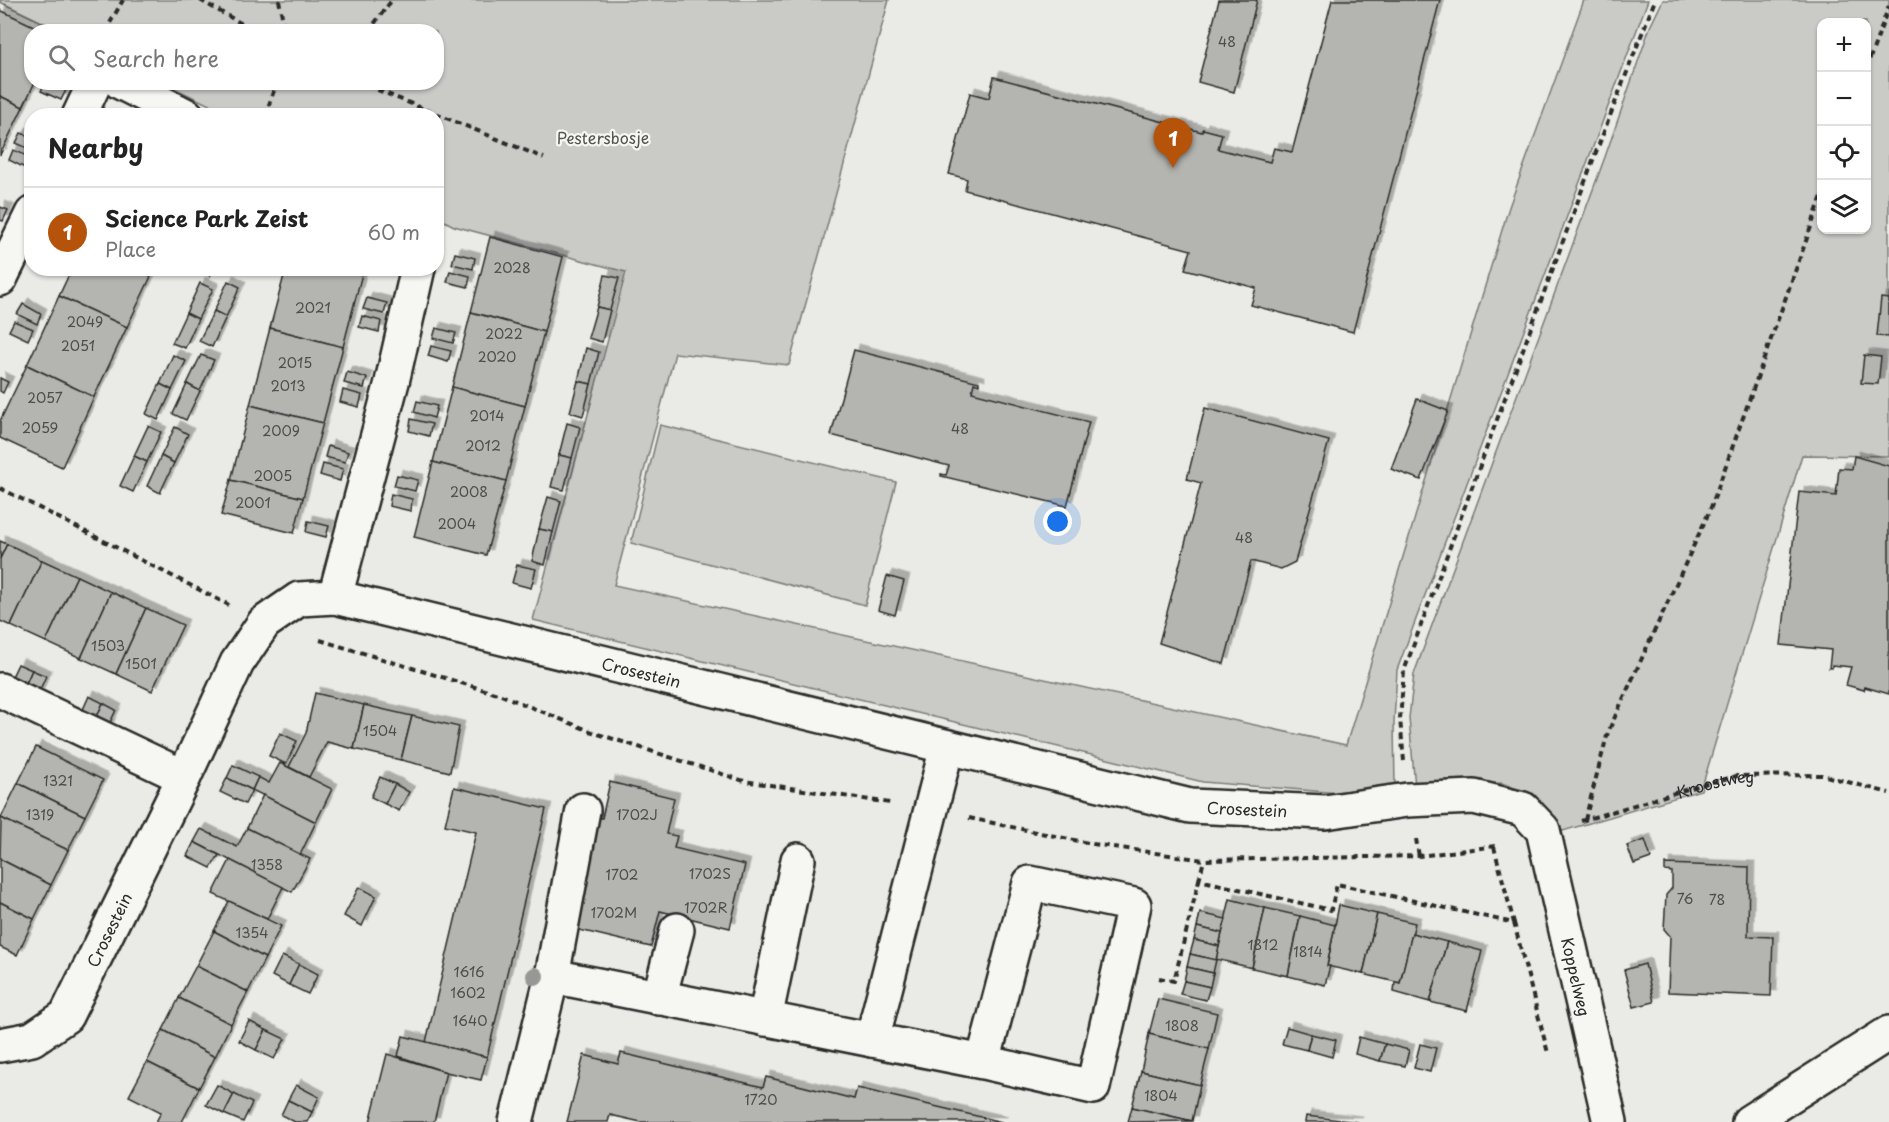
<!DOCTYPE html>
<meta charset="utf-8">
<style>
:root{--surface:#fff;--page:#f2f2f2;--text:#222;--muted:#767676;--line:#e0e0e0;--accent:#b45309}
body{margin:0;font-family:"Playpen Sans",sans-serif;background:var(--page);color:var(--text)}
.controls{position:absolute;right:18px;top:18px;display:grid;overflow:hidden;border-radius:12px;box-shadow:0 2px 4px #0004}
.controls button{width:54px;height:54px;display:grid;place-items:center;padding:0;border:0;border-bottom:2px solid var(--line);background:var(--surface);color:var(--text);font:30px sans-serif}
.you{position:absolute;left:1058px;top:522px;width:21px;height:21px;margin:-15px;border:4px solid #fff;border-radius:50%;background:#1a73e8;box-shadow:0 0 0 9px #1a73e833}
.badge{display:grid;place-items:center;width:39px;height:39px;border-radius:50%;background:var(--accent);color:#fff;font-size:20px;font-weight:700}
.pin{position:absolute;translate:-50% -50px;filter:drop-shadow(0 2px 3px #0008)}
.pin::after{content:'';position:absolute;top:32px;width:21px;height:18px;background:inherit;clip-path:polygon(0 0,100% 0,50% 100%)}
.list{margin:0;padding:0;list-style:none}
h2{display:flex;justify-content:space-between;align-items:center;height:78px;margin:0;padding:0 24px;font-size:26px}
h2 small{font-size:20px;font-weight:400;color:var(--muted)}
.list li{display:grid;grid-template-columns:39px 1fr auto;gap:18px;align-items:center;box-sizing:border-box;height:90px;padding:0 24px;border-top:2px solid var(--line)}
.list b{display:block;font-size:22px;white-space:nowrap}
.list p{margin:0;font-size:20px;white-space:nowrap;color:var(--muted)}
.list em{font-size:20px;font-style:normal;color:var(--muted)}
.icon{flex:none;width:33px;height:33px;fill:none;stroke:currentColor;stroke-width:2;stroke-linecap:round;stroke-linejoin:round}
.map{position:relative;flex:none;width:1889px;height:1122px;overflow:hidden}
.search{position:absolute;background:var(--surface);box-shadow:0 2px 4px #0004;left:24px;top:24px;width:420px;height:66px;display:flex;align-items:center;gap:15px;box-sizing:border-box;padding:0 21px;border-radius:24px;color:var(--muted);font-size:22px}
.panel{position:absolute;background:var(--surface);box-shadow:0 2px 4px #0004;left:24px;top:108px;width:420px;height:168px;border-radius:24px}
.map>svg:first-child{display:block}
.green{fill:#cacac7;stroke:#7a7a79;stroke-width:1.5;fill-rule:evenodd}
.building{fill:#b4b4b1;stroke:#2b2b2b;stroke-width:1.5;filter:url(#shadow)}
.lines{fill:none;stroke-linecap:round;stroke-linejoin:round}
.minor-casing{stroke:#2b2b2b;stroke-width:38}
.path{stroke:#2b2b2b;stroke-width:4;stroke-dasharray:6 4.5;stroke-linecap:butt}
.minor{stroke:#f6f6f2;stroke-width:33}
.tree{fill:#979795}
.labels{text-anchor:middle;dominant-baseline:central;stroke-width:4.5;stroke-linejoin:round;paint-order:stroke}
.number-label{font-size:14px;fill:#4d4d4c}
.park-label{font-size:16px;fill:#535352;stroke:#f6f6f2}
.street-label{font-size:16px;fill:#2b2b2b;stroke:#f6f6f2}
</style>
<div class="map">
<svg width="1889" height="1122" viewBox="0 0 1889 1122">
<defs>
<filter id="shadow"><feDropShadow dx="5.5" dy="-5.5" stdDeviation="0" flood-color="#0004"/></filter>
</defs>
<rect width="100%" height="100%" fill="#eaeae6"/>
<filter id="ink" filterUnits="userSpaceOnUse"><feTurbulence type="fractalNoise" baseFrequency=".0167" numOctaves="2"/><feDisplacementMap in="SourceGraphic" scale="12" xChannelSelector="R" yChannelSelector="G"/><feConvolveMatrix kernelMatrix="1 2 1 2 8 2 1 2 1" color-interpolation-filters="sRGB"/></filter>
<g filter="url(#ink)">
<g class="green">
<path d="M0 0H889L789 365 675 353 614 585 1346 745 1509 207 1584 0H1648L1397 670 1394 722 1395 789 1339 793 1203 782 533 620 626 272 454 226 437 217 436 116 230 115 164 83 436 82V32L60 31 0 2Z"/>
<path d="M1663 0H1889V456L1802 455 1701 790 1563 831 1532 795 1502 783 1415 787 1409 718 1414 674 1605 157 1650 27ZM1822 22H1866V230H1822Z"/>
<path d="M660 425 896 482 865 605 631 543Z"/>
</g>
<g class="building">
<path d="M1219 0H1257L1234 92 1198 82Z"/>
<path d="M1332 0H1440L1353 332 1251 305 1256 288 1185 269 1191 250 965 190 967 179 949 174 970 93 989 98 994 77 1202 132 1203 129 1222 134 1218 149 1270 162 1274 148 1292 152Z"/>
<path d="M0 10 46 32H32V82H35L23 107 0 96Z"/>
<path d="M45 82H50L66 90 61 100 41 91Z"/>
<path d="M0 96 23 107 0 155Z"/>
<path d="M21 133 32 137V150L16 143Z"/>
<path d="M13 150 32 158 27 169 9 160Z"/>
<path d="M0 207 8 210 3 221 0 220Z"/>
<path d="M490 237 563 257 544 332 471 312Z"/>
<path d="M455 253 475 258 473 269 452 264Z"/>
<path d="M72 268H155L127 327 59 296Z"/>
<path d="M199 268H214L210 276Z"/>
<path d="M286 268H357L363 270 343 347 270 328Z"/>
<path d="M450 271 470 276 468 287 447 282Z"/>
<path d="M605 275 619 278 610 310 597 307Z"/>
<path d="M228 281 240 287 226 317 214 311Z"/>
<path d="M200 283 213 289 198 319 186 313Z"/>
<path d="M59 296 127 327 94 397 27 365Z"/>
<path d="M367 298 387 303 384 314 363 309Z"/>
<path d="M1881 298 1889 299V337L1877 336Z"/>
<path d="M23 304 41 314 37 324 17 314Z"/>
<path d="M597 307 610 310 602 342 588 338Z"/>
<path d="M214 311 226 317 212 347 199 341Z"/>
<path d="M471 312 544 332 525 406 452 387Z"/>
<path d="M186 313 198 319 185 348 172 343Z"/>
<path d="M362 316 381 321 379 332 359 327Z"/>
<path d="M14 321 33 329 28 340 9 331Z"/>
<path d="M270 328 343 347 323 423 250 405Z"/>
<path d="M436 328 456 333 453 343 433 338Z"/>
<path d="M431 346 451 351 448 362 428 356Z"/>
<path d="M586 348 599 352 591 384 578 381Z"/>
<path d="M854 350 979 382V385L974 383 972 392 1089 422 1067 506 941 476V474L946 475 949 466 831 435Z"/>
<path d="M173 355 186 361 172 390 160 384Z"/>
<path d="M201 355 214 360 200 391 187 384Z"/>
<path d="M1864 355 1881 357 1878 384 1861 383Z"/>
<path d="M27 365 94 397 62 467 0 438V421Z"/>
<path d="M347 372 367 378 364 388 344 383Z"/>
<path d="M0 378 8 382 3 393 0 391Z"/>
<path d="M578 381 591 384 583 416 570 412Z"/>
<path d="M160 384 172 390 158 420 146 414Z"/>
<path d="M187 384 200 391 186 420 173 414Z"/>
<path d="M452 387 525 406 506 481 433 462Z"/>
<path d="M343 390 362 395 359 407 340 402Z"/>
<path d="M1417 399 1448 411 1421 480 1391 469Z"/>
<path d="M417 401 437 406 434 418 414 412Z"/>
<path d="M250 405 323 423 303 498 231 480Z"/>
<path d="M1205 408 1329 441 1295 562 1281 569 1251 561 1224 664 1159 643 1201 483 1187 479Z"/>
<path d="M411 419 432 424 429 436 409 431Z"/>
<path d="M567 423 580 427 572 458 559 455Z"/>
<path d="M148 426 161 432 147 462 134 456Z"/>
<path d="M175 427 188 434 174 463 161 456Z"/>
<path d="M328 446 348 452 345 462 325 457Z"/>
<path d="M559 455 572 458 564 490 551 487Z"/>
<path d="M134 456 147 462 133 492 120 486Z"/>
<path d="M161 456 174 463 160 493 147 486Z"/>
<path d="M1854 456 1889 466V694L1865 687 1864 690 1846 685 1851 667 1832 665V668H1829L1831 650 1781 645 1799 492 1836 496 1839 468 1852 469Z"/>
<path d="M433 462 506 481 486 555 414 537Z"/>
<path d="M323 464 343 469 340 481 320 475Z"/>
<path d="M397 475 418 480 415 491 394 486Z"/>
<path d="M231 480 303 498 294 533 221 515Z"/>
<path d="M391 494 412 499 411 511 389 506Z"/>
<path d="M548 497 561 501 553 532 539 529Z"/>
<path d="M308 521 329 526 326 537 306 532Z"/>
<path d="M539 529 553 532 545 565 532 561Z"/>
<path d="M0 541 7 544 0 559Z"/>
<path d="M7 544 42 560 11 626 0 621V559Z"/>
<path d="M42 560 77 576 46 642 11 626Z"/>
<path d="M517 565 536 569 531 588 512 583Z"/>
<path d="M77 576 111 592 81 658 46 642Z"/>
<path d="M887 576 904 581 895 615 878 610Z"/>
<path d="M111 592 146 608 116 674 81 658Z"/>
<path d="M146 608 183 625 152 691 116 674Z"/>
<path d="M18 664 32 670 24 688 10 681Z"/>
<path d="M32 670 46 676 38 694 24 688Z"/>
<path d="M315 693 364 705 354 749 327 742 309 777 289 767 306 733Z"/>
<path d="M89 696 103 703 95 721 81 714Z"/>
<path d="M103 703 116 710 108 727 95 721Z"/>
<path d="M364 705 412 716 401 760 354 749Z"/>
<path d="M412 716 459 727 450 772 401 760Z"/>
<path d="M280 733 297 741 286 764 269 756Z"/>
<path d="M36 747 103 780 85 816 18 783Z"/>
<path d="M280 763 332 789 316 822 252 790 258 777 269 783Z"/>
<path d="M233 765 258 777 252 790 227 778Z"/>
<path d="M380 777 395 784 385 804 371 797Z"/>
<path d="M227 778 252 790 245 804 220 792Z"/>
<path d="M610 782 674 798 666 834 677 836 674 848 745 865 730 928 660 911 651 947 567 927 593 816 602 818Z"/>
<path d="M18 783 85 816 68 850 1 818Z"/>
<path d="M395 784 409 792 399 811 385 804Z"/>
<path d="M454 787 546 809 487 1057 426 1042 476 832 445 825Z"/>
<path d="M263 795 316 822 300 855 247 828Z"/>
<path d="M1 818 68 850 51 885 0 859Z"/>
<path d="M247 828 310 859 292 892 194 842 201 829 237 847Z"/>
<path d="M1645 840 1651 858 1634 864 1627 846Z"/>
<path d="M194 842 219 855 211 868 187 856Z"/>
<path d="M0 859 51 885 34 919 0 902Z"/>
<path d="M230 860 283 887 267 919 213 894Z"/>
<path d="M1665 864 1749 867 1748 936 1773 937 1771 996 1668 992 1670 936 1664 929 1666 895 1672 888V872L1665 871Z"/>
<path d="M359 887 376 896 362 926 344 916Z"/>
<path d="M1230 899 1265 908 1252 968 1216 959Z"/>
<path d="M229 901 281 926 265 958 214 931Z"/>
<path d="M0 902 34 919 17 955 0 947Z"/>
<path d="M1339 905 1377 914 1363 974 1327 966Z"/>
<path d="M1265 908 1300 916 1288 976 1252 968Z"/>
<path d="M1200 913 1226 919 1222 933 1197 927Z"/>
<path d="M1377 914 1415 923 1400 983 1363 974Z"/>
<path d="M1300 916 1335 925 1327 966H1330L1325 985 1288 976Z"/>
<path d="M1197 927 1222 933 1219 946 1194 940Z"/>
<path d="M214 931 265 958 248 992 196 966Z"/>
<path d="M1412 933 1447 942 1430 1002 1394 992 1395 982 1400 983Z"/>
<path d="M1194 940 1219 946 1216 960 1190 954Z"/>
<path d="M1447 942 1482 951 1467 1011 1430 1002Z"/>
<path d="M1190 954 1216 960 1213 973 1187 967Z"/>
<path d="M282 956 299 964 289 985 272 976Z"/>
<path d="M299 964 318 974 308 994 289 985Z"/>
<path d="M1645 964 1654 1002 1634 1007 1624 970Z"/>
<path d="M196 966 248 992 231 1024 179 998Z"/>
<path d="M1187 967 1213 973 1210 987 1184 981Z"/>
<path d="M1184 981 1210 987 1206 1000 1180 994Z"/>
<path d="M179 998 231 1024 215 1057 163 1030Z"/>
<path d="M1158 999 1217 1013 1209 1049 1149 1034Z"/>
<path d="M249 1021 266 1030 256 1050 239 1041Z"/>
<path d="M1287 1027 1311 1034 1307 1050 1282 1044Z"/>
<path d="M163 1030 215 1057 199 1088 147 1062Z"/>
<path d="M266 1030 285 1039 274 1059 256 1050Z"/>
<path d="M1149 1034 1209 1049 1200 1085 1141 1071Z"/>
<path d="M1311 1034 1336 1040 1332 1057 1307 1050Z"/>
<path d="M403 1036 487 1057 481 1080 446 1072 398 1056Z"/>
<path d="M1359 1037 1385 1044 1380 1061 1355 1054Z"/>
<path d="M1385 1044 1409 1050 1405 1066 1380 1061Z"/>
<path d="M1420 1044 1436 1048 1430 1072 1414 1068Z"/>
<path d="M621 1053 763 1087 766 1077 854 1099 857 1088 1002 1122H641L610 1115 608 1122H567L584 1055 618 1064Z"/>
<path d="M387 1054 446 1072 434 1122H370Z"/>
<path d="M147 1062 199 1088 182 1122H156L161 1112 129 1096Z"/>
<path d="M1141 1071 1200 1085 1192 1121 1132 1107Z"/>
<path d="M217 1085 234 1094 224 1114 206 1105Z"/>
<path d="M296 1085 319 1097 312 1112 288 1100Z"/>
<path d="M234 1094 252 1103 243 1122 224 1114Z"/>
<path d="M288 1100 312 1112 307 1122H295L281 1115Z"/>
<path d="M1132 1107 1192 1121 1128 1122Z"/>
<path d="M1306 1116 1358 1122H1305Z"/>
</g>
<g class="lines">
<g class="minor-casing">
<g id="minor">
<path d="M120 82 187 116"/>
<path d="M79 116 95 82"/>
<path d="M0 279 32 214"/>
<path d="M335 597 392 382 418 268"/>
<path d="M0 690 184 777"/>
<path d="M552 976 983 1062 1093 1087 1134 905 1030 883 983 1062"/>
<path d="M659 998 677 930"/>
<path d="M765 1019 798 860"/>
<path d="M872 1040 947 747"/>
<path id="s2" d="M0 1045 32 1039 66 1016 184 777 237 663 264 623 299 599 335 597 1190 806 1325 812 1407 800 1474 797 1523 809 1543 830 1610 1122"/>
<path d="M516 1122 552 976 583 810"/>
<path d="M1749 1122 1889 1033"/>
</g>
</g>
<g class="path">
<path d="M200 0 256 32"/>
<path d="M279 0 285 32"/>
<path d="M105 32 123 0"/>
<path d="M368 32 392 0"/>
<path d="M1866 69 1889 6"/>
<path d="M358 82 544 158"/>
<path d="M265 116 277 82"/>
<path d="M0 488 229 605"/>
<path d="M320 640 501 695 595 733 744 781 890 803"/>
<path d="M1404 761 1400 719 1404 671 1596 152 1655 0"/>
<path d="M969 818 1093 844 1204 860 1419 856 1496 846"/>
<path d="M1585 820 1608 732 1710 510 1822 196"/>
<path id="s1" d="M1581 821 1708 783 1737 776 1822 775 1889 793"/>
<path d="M1416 839 1419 856"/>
<path d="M1199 880 1204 860"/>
<path d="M1514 923 1548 1053"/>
<path d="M1159 978 1174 981 1199 880 1331 910 1337 884 1514 923 1494 847"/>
</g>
<use href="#minor" class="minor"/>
</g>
<circle class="tree" cx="535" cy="976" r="9"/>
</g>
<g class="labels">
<g class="number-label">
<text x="1227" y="41">48</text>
<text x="512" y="267">2028</text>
<text x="313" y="307">2021</text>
<text x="85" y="321">2049</text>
<text x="504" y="333">2022</text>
<text x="78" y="345">2051</text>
<text x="497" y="356">2020</text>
<text x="295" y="362">2015</text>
<text x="288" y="385">2013</text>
<text x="45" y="397">2057</text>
<text x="487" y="415">2014</text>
<text x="40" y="427">2059</text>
<text x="960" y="428">48</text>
<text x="281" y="430">2009</text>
<text x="483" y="445">2012</text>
<text x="273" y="475">2005</text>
<text x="469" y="491">2008</text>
<text x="253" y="502">2001</text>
<text x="457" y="523">2004</text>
<text x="1244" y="537">48</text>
<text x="108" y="645">1503</text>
<text x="141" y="663">1501</text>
<text x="380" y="730">1504</text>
<text x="58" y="780">1321</text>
<text x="40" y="814">1319</text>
<text x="637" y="814">1702J</text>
<text x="267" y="864">1358</text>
<text x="710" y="873">1702S</text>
<text x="622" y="874">1702</text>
<text x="1685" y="898">76</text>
<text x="1717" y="899">78</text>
<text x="706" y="907">1702R</text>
<text x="614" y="912">1702M</text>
<text x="252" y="932">1354</text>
<text x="1263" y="944">1812</text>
<text x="1308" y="951">1814</text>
<text x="469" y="971">1616</text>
<text x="468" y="992">1602</text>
<text x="470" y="1020">1640</text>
<text x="1182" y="1025">1808</text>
<text x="1161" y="1095">1804</text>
<text x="761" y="1099">1720</text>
</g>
<g class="park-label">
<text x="603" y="137">Pestersbosje</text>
</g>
<g class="street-label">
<text stroke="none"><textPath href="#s2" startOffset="908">Crosestein</textPath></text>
<text stroke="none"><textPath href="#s1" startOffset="140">Kroostweg</textPath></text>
<text stroke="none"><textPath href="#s2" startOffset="1530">Crosestein</textPath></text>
<text stroke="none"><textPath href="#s2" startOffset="170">Crosestein</textPath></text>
<text stroke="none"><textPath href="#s2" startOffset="1988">Koppelweg</textPath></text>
</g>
</g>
</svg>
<div class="controls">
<button>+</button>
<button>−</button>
<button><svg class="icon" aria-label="locate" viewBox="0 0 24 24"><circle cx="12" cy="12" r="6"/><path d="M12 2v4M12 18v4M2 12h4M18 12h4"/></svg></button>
<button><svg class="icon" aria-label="layers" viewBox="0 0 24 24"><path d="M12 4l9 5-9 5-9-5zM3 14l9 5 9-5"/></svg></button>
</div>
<div class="you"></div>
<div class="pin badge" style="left:1173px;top:168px">1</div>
<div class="search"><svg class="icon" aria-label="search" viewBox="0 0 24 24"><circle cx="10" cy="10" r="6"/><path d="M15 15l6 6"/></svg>Search here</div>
<section class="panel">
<h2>Nearby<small></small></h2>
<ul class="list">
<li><span class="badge">1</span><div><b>Science Park Zeist</b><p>Place</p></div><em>60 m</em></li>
</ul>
</section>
</div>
